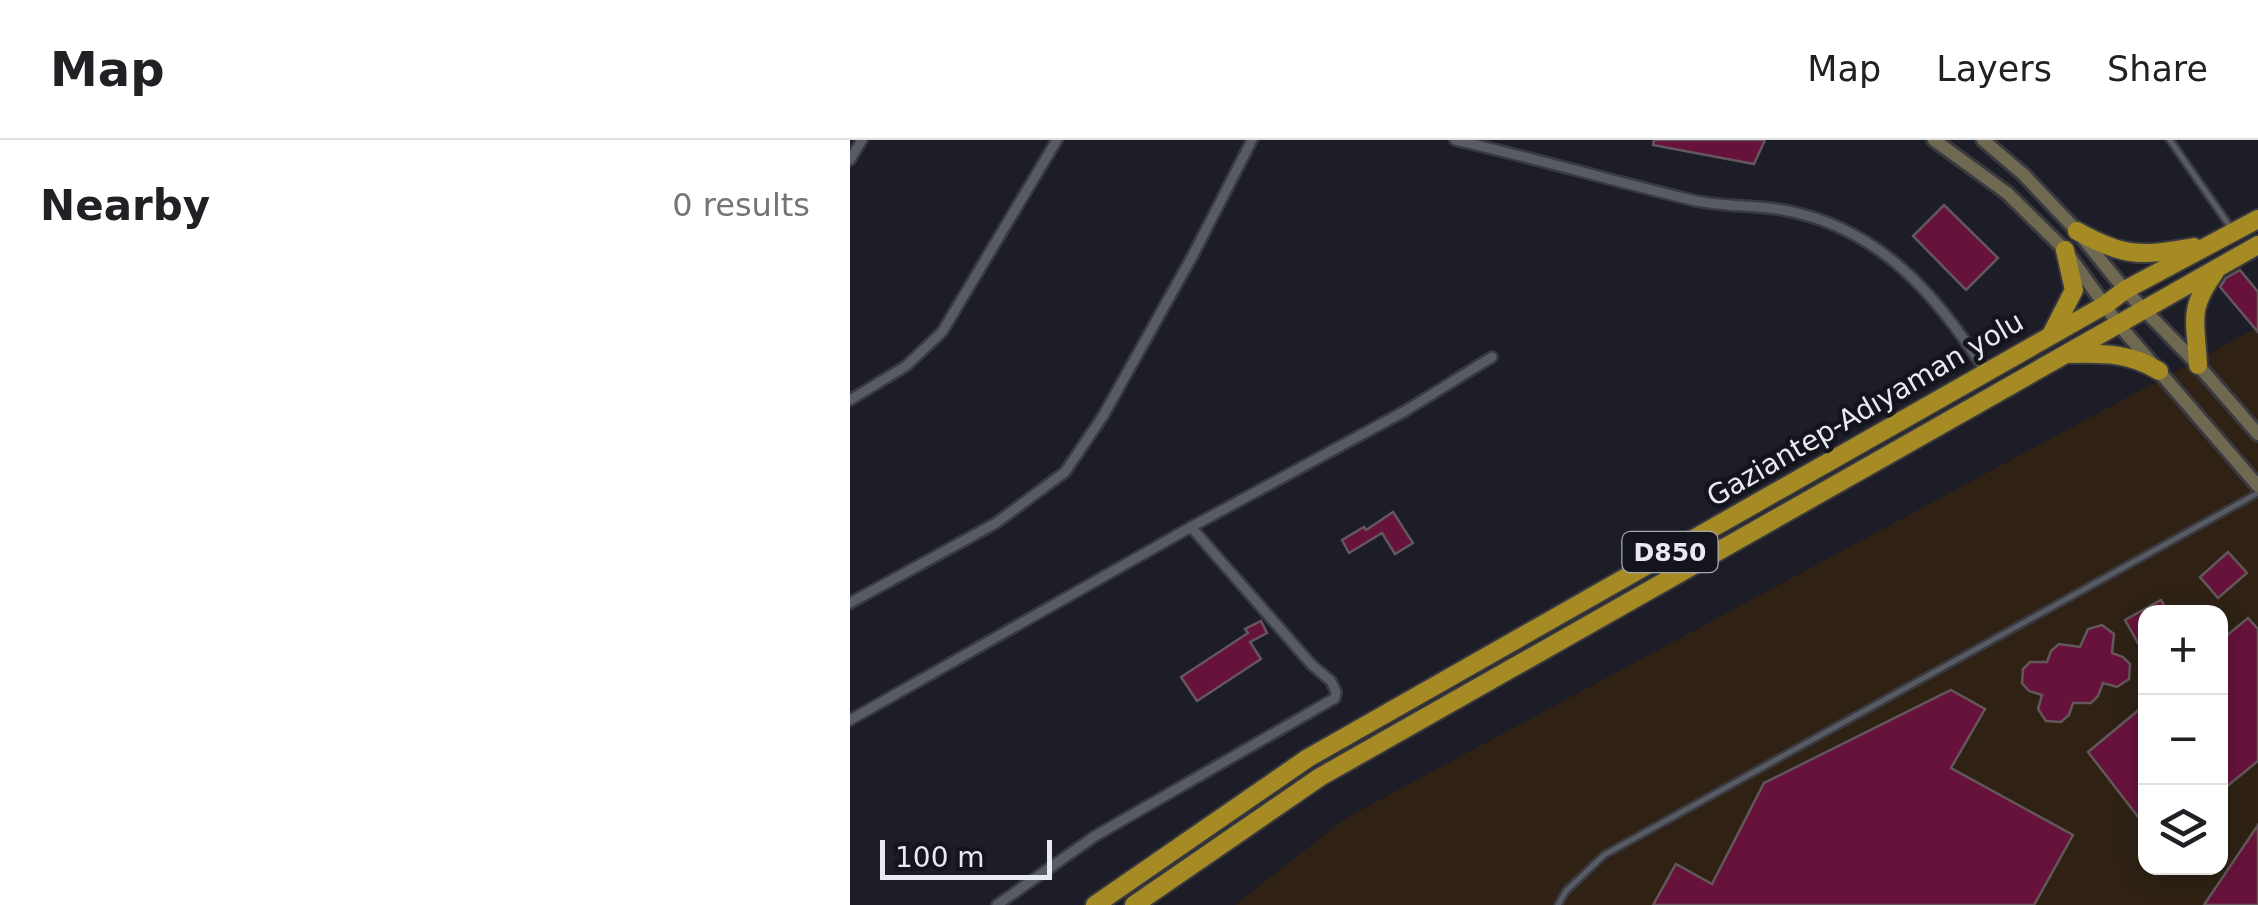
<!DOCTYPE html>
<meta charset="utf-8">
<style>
:root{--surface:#fff;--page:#f6f6f6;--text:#202124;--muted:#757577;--line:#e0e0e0}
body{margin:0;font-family:"DejaVu Sans",sans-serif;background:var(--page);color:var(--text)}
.controls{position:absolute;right:30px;bottom:30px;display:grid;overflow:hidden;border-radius:20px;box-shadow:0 5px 25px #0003}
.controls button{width:90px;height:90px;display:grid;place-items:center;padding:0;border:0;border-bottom:2px solid var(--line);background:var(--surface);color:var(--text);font:50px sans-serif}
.scale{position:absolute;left:30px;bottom:25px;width:172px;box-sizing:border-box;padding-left:10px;border:5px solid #e9eaf0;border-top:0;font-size:28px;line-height:35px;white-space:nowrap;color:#e9eaf0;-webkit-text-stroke:8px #13141c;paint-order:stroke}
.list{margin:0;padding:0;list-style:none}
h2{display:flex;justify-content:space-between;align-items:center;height:130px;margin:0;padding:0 40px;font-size:42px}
h2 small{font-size:32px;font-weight:400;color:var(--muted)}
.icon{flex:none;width:55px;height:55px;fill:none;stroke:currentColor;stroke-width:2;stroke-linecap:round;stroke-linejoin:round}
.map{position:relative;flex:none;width:1408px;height:765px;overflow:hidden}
header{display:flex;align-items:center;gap:60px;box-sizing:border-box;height:140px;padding:0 50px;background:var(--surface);border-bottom:2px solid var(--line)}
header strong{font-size:48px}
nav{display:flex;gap:55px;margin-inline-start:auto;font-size:35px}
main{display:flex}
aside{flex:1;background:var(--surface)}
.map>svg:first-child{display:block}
.industrial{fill:#2f2215;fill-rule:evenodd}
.building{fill:#67123a;stroke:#63575b;stroke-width:2.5}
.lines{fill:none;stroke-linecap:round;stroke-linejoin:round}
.lane-casing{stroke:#393940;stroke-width:10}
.street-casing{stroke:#393940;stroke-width:14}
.secondary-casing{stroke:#393940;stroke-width:18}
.highway-casing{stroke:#393940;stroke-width:22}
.lane{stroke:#585a64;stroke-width:5}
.street{stroke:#585a64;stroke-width:9}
.secondary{stroke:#6f6951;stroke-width:12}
.highway{stroke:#a68b24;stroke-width:18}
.labels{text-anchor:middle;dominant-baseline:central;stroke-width:9;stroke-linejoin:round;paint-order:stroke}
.shield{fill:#13141c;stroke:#a9aab0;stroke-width:2.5}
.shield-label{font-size:25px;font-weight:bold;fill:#e9eaf0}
.street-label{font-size:28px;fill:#e9eaf0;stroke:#13141c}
</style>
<header>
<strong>Map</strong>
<nav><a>Map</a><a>Layers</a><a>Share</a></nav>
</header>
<main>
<aside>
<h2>Nearby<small>0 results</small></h2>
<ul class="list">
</ul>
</aside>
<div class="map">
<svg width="1408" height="765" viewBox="0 0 1408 765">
<rect width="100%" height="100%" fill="#1c1d26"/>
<path class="industrial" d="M1408 187V765H385L496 678ZM1296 472H1370V728H1296Z"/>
<g class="building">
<path d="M804 0H915L904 24 803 5Z"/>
<path d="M1094 65 1148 118 1116 150 1063 96Z"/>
<path d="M1390 130 1408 152V192L1370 147 1376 138Z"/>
<path d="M543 372 563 403 545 414 532 393 499 413 492 400 514 387 516 390Z"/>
<path d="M1378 412 1397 433 1368 458 1350 437Z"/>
<path d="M1311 460 1318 472H1296V499L1288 503 1275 480Z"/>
<path d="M1398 478 1408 489V621L1370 652V501Z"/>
<path d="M411 481 417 493 400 502 411 519 347 561 331 537 398 493 395 489Z"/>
<path d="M1252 485 1264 494 1262 513 1273 517 1280 524 1279 539 1267 547 1253 543 1248 556 1241 563H1223L1219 575 1211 582 1196 581 1188 569 1192 555 1179 551 1172 543 1173 529 1180 522H1197L1201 511 1209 504 1230 507 1238 489Z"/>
<path d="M1101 550 1135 569 1101 628 1223 695 1184 765H803L826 724 862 744 914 643Z"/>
<path d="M1296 564V687L1238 612Z"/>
<path d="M1408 685V765H1354Z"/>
</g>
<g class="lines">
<g class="lane-casing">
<g id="lane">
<path d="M1320 0 1381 88"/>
<path d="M708 765 716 751 754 715 1408 353"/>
</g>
</g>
<g class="street-casing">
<g id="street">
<path d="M605 0C684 18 763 41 842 60 873 67 903 65 933 70 1029 87 1087 155 1136 232"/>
<path d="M0 20 12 0"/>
<path d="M0 260 56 226 92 192 207 0"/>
<path d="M0 463 146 383 215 332 253 276 343 115 402 0"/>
<path d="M0 580 341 387 555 271 642 217"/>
<path d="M147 765 245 696 485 558 486 552 481 541 462 525 341 387"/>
</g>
</g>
<g class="secondary-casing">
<g id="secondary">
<path d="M1084 0 1157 53 1215 110 1269 185 1408 346"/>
<path d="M1133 0 1173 34 1227 91 1275 150 1348 225 1408 294"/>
</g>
</g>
<g class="highway-casing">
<g id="highway">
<path d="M1227 91C1275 118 1292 116 1344 107"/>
<path d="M1202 193 1224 150 1215 110"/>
<path d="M1221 214C1253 213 1281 213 1309 231"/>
<path d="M1348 225C1346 180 1337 171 1365 132"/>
<path d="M245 765 458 618 1255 165 1275 150 1408 79"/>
<path d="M284 765 470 637 1408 105"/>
</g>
</g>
<use href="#lane" class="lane"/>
<use href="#street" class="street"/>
<use href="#secondary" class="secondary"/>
<use href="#highway" class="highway"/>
</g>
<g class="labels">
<rect class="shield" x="772.5" y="392" width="95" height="40" rx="8"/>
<g class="shield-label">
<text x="820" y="412">D850</text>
</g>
<g class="street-label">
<text transform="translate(1015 269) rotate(-30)">Gaziantep-Adıyaman yolu</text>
</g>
</g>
</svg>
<div class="controls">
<button>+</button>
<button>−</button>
<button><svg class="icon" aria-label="layers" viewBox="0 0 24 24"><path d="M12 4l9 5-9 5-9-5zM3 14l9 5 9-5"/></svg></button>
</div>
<div class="scale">100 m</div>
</div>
</main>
